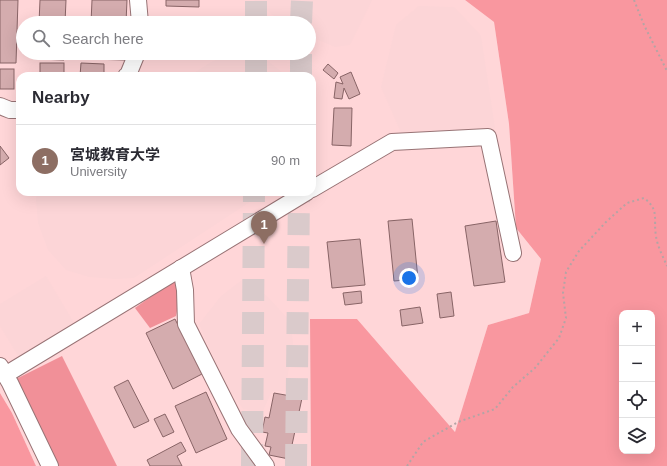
<!DOCTYPE html>
<meta charset="utf-8">
<style>
:root{--surface:#fff;--page:#f7f7f7;--text:#2b2b33;--muted:#7c7c81;--line:#e1e1e2;--accent:#d93025}
body{margin:0;font-family:Arial,"Noto Sans JP",sans-serif;background:var(--page);color:var(--text)}
.controls{position:absolute;right:12px;bottom:12px;display:grid;overflow:hidden;border-radius:8px;box-shadow:0 4px 16px #0002}
.controls button{width:36px;height:36px;display:grid;place-items:center;padding:0;border:0;border-bottom:1px solid var(--line);background:var(--surface);color:var(--text);font:20px sans-serif}
.you{position:absolute;left:409px;top:278px;width:14px;height:14px;margin:-10px;border:3px solid #fff;border-radius:50%;background:#1a73e8;box-shadow:0 0 0 6px #1a73e833}
.badge{display:grid;place-items:center;width:26px;height:26px;border-radius:50%;background:var(--accent);color:#fff;font-size:13px;font-weight:700}
.pin{position:absolute;translate:-50% -33px;filter:drop-shadow(0 1px 2px #0008)}
.pin::after{content:'';position:absolute;top:21px;width:14px;height:12px;background:inherit;clip-path:polygon(0 0,100% 0,50% 100%)}
.list{margin:0;padding:0;list-style:none}
h2{display:flex;justify-content:space-between;align-items:center;height:52px;margin:0;padding:0 16px;font-size:17px}
h2 small{font-size:13px;font-weight:400;color:var(--muted)}
.list li{display:grid;grid-template-columns:26px 1fr auto;gap:12px;align-items:center;box-sizing:border-box;height:72px;padding:0 16px;border-top:1px solid var(--line)}
.list b{display:block;font-size:15px;white-space:nowrap}
.list p{margin:0;font-size:13px;white-space:nowrap;color:var(--muted)}
.list em{font-size:13px;font-style:normal;color:var(--muted)}
.icon{flex:none;width:22px;height:22px;fill:none;stroke:currentColor;stroke-width:2;stroke-linecap:round;stroke-linejoin:round}
.map{position:relative;flex:none;width:667px;height:466px;overflow:hidden}
.search{position:absolute;background:var(--surface);box-shadow:0 4px 16px #0002;left:16px;top:16px;width:300px;height:44px;display:flex;align-items:center;gap:10px;box-sizing:border-box;padding:0 14px;border-radius:22px;color:var(--muted);font-size:15px}
.panel{position:absolute;background:var(--surface);box-shadow:0 4px 16px #0002;left:16px;top:72px;width:300px;height:124px;border-radius:12px}
.map>svg:first-child{display:block}
.built{fill:#ffd6d8;fill-rule:evenodd}
.green{fill:#fcd5d7}
.forest{fill:#f9979f;fill-rule:evenodd}
.water{fill:#f19098}
.building{fill:#d4acae;stroke:#886466}
.lines{fill:none;stroke-linecap:round;stroke-linejoin:round}
.highway-tunnel{stroke:#dacacb;stroke-width:22;stroke-dasharray:22 11;stroke-linecap:butt}
.minor-casing{stroke:#987375;stroke-width:18}
.path{stroke:#b4a4a5;stroke-width:2;stroke-dasharray:2 3;stroke-linecap:butt}
.minor{stroke:#fff;stroke-width:16}
</style>
<div class="map">
<svg width="667" height="466" viewBox="0 0 667 466">
<rect width="100%" height="100%" fill="#fbeaeb"/>
<path class="built" d="M0 0H465L494 22 509 124 516 228 541 259 529 313 488 325 455 432 357 319H310L311 466H36L12 413 0 393ZM23 23H309V53H23ZM20 76H312V192H20Z"/>
<g class="green">
<path d="M254 0H372L350 45 335 47 309 36V23H283Z"/>
<path d="M419 6 454 7 481 36 495 128 403 137 381 87 396 25Z"/>
<path d="M233 53 268 61 287 76H189L211 62Z"/>
<path d="M38 192H265L134 278 115 279 89 277 66 270 48 250 38 223 36 199Z"/>
<path d="M46 276 74 323 19 357 0 326V304Z"/>
<path d="M242 280 267 296 291 322 293 344 285 391H272L262 413 243 409 225 383 199 324 221 296Z"/>
</g>
<g class="forest">
<path d="M465 0H667V466H311L310 319H357L455 432 488 325 529 313 541 259 516 228 509 124 494 22ZM622 313H652V451H622Z"/>
<path d="M0 393 12 413 36 466H0Z"/>
</g>
<g class="water">
<path d="M175 279 181 292 176 316 150 328 135 308Z"/>
<path d="M62 356 117 466H59L16 379Z"/>
</g>
<g class="building">
<path d="M0 0H18L16 63H0Z"/>
<path d="M40 0H66L65 23H39Z"/>
<path d="M92 0H127L126 23H91Z"/>
<path d="M166 0H199V7L166 6Z"/>
<path d="M38 53H64V60L38 59Z"/>
<path d="M90 53H125V60L90 59Z"/>
<rect x="40" y="63" width="24" height="13"/>
<path d="M81 63 104 64V76H80Z"/>
<path d="M328 64 338 73 334 79 323 70Z"/>
<rect x="0" y="69" width="14" height="20"/>
<path d="M351 72 360 94 349 99 344 88 342 99 334 98 336 82 343 84 340 77Z"/>
<path d="M334 108H352L351 146 332 145Z"/>
<path d="M0 146 9 158 0 165Z"/>
<path d="M412 219 418 279 394 281 388 221Z"/>
<path d="M496 221 505 282 474 286 465 226Z"/>
<path d="M360 239 365 285 332 288 327 242Z"/>
<path d="M361 291 362 303 345 305 343 293Z"/>
<path d="M451 292 454 316 440 318 437 294Z"/>
<path d="M420 307 423 323 402 326 400 310Z"/>
<path d="M175 319 202 374 173 389 146 333Z"/>
<path d="M128 380 149 421 134 428 114 387Z"/>
<path d="M206 392 227 439 196 453 175 406Z"/>
<path d="M274 393 302 398 289 459 269 455 271 447 265 446 268 433 262 432 265 417 269 418Z"/>
<path d="M165 414 174 432 163 437 154 419Z"/>
<path d="M181 442 186 451 177 456 182 466H150L147 460Z"/>
</g>
<g class="lines">
<g class="highway-tunnel">
<path d="M256 23V0"/>
<path d="M301 23 302 0"/>
<path d="M256 76V53"/>
<path d="M301 76V53"/>
<path d="M252 466 254 192"/>
<path d="M296 466 299 192"/>
</g>
<g class="minor-casing">
<g id="minor">
<path d="M138 0 140 23"/>
<path d="M126 76 128 75 137 53"/>
<path d="M0 106 10 110H20"/>
<path d="M312 189 392 142 488 137 513 253"/>
<path d="M181 268 185 290 186 324 239 429 266 466"/>
<path d="M0 366 10 383 50 466"/>
<path d="M5 375 307 192"/>
</g>
</g>
<g class="path">
<path d="M634 0 644 25 667 71"/>
<path d="M407 466 423 442 458 422 495 409 513 387 535 368 559 338 566 318 563 293 566 272 579 251 606 222 627 203 644 198C660 210 653 219 656 236 657 245 663 257 667 266"/>
</g>
<use href="#minor" class="minor"/>
</g>
</svg>
<div class="controls">
<button>+</button>
<button>−</button>
<button><svg class="icon" aria-label="locate" viewBox="0 0 24 24"><circle cx="12" cy="12" r="6"/><path d="M12 2v4M12 18v4M2 12h4M18 12h4"/></svg></button>
<button><svg class="icon" aria-label="layers" viewBox="0 0 24 24"><path d="M12 4l9 5-9 5-9-5zM3 14l9 5 9-5"/></svg></button>
</div>
<div class="you"></div>
<div class="pin badge" style="left:264px;top:244px;background:#8d6e63">1</div>
<div class="search"><svg class="icon" aria-label="search" viewBox="0 0 24 24"><circle cx="10" cy="10" r="6"/><path d="M15 15l6 6"/></svg>Search here</div>
<section class="panel">
<h2>Nearby<small></small></h2>
<ul class="list">
<li><span class="badge" style="background:#8d6e63">1</span><div><b>宮城教育大学</b><p>University</p></div><em>90 m</em></li>
</ul>
</section>
</div>
